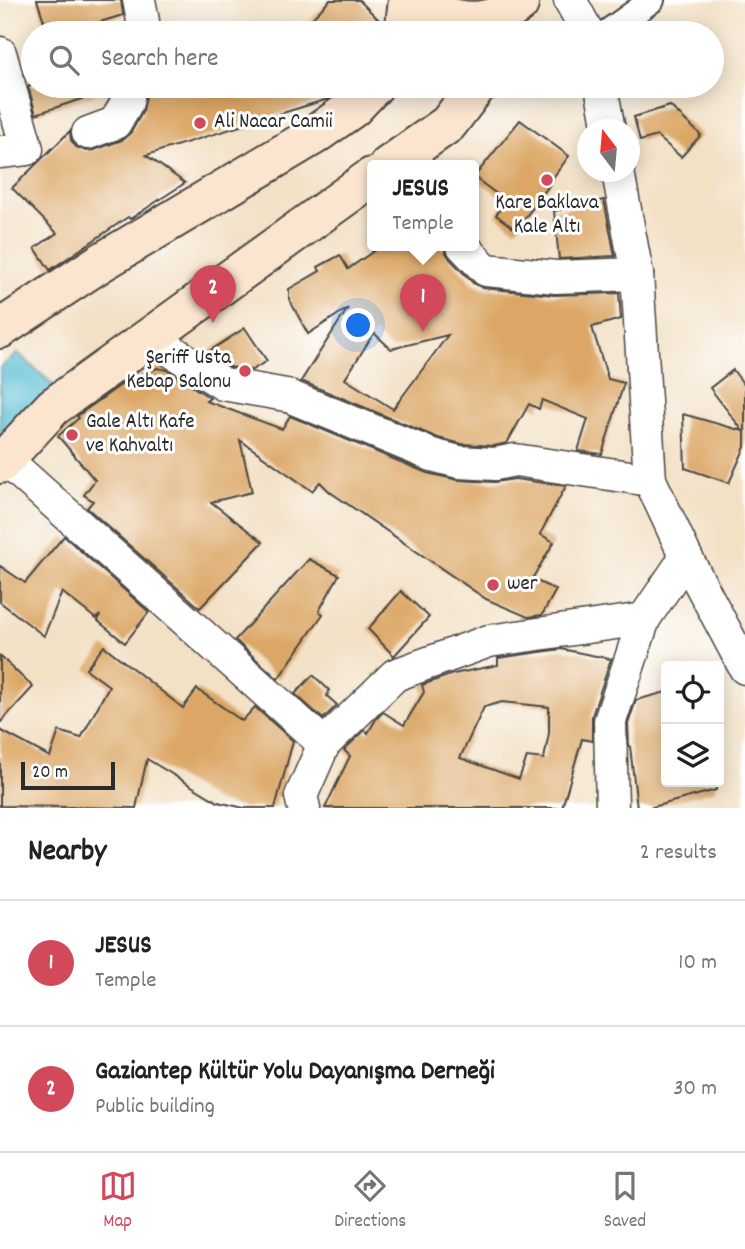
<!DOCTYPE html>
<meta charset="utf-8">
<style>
:root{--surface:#fff;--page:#f6f6f6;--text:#222;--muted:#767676;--line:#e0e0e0;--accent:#d1495b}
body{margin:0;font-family:Dekko,sans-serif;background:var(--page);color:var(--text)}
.controls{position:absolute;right:21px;bottom:21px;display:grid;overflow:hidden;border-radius:7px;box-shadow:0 4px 18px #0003}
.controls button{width:63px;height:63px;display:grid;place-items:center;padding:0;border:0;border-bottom:2px solid var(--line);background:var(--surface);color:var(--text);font:35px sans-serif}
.compass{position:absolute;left:577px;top:119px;width:63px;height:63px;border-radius:50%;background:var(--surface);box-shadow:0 4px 18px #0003;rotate:344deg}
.scale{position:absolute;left:21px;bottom:18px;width:94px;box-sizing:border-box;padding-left:7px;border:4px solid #2b2b2b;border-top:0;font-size:19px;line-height:24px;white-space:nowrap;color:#2b2b2b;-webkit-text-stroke:5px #fff;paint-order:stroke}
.you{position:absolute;left:359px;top:326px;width:24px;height:24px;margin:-18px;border:5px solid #fff;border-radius:50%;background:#1a73e8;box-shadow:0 0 0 10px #1a73e833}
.badge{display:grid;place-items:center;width:46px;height:46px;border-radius:50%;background:var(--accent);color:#fff;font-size:23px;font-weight:700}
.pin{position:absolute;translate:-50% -58px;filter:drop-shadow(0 2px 4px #0008)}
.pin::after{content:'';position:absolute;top:37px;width:24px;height:21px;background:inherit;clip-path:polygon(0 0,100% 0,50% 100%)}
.popup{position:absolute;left:367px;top:160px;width:112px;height:91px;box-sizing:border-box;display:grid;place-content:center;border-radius:7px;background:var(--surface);filter:drop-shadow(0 2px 5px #0005);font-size:23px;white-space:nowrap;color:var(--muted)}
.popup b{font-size:26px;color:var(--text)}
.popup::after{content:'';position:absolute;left:50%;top:100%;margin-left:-14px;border:14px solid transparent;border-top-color:var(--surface)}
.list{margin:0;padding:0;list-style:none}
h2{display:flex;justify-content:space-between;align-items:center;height:91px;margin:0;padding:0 28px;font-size:30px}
h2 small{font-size:23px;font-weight:400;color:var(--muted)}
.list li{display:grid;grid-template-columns:46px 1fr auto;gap:21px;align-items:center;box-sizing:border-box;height:126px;padding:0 28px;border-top:2px solid var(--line)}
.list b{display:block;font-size:26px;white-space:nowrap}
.list p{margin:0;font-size:23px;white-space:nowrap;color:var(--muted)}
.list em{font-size:23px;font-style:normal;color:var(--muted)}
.icon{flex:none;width:38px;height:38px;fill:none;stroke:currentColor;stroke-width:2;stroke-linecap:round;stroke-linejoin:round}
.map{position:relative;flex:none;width:745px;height:808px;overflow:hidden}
.search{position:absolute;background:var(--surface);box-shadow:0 4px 18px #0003;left:21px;right:21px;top:21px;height:77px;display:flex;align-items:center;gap:18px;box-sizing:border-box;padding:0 24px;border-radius:38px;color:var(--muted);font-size:26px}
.sheet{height:343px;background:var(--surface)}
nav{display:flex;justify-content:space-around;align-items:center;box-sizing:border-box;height:98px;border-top:2px solid var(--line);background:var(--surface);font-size:19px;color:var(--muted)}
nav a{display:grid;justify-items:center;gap:4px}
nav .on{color:var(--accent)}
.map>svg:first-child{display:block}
.water{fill:#53bad1;stroke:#3f727e;stroke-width:2}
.building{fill:#dca766;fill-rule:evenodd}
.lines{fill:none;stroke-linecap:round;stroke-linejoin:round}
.pedestrian-casing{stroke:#494642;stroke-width:28}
.minor-casing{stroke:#494642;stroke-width:35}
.secondary-casing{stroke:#494642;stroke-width:42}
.pedestrian{stroke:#fff;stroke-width:24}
.minor{stroke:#fff;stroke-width:32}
.secondary{stroke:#fbe5cf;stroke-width:38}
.poi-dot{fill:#d1495b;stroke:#fff;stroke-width:2.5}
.labels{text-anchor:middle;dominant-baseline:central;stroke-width:6;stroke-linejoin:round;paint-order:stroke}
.poi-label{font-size:21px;fill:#2b2b2b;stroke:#fff;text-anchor:start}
</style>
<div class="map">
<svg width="745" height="808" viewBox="0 0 745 808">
<rect width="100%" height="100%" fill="#fff"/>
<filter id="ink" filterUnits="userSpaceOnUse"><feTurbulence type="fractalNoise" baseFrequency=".0143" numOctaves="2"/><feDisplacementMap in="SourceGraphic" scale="14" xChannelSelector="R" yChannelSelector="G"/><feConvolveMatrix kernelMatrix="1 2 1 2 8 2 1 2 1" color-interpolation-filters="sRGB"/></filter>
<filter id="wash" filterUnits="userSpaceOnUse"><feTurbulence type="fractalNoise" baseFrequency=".00686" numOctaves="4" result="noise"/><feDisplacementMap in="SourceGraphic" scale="28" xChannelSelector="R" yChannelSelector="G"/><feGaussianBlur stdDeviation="1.57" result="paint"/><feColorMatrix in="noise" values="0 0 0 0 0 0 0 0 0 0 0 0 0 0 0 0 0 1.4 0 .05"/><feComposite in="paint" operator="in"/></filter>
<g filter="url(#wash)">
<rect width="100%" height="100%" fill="#f3e1c6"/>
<path class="water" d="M18 353 60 391 0 438V368Z"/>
<g id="blocks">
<g class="building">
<path d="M37 0H121L123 15 64 33H48Z"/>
<path d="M330 0H359L383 24V33H298Z"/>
<path d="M28 86H105L106 91 36 114Z"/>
<path d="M148 86H344L328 99 146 155 185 183 130 219 128 217 50 270 35 248 57 233 12 188 70 131 71 140 76 147 86 151 94 150 122 140 131 132 143 111Z"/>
<path d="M670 106 701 135 681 157 657 136 640 141 634 117Z"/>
<path d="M520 120 569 156 552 179 553 180 516 230 496 215 506 201 474 177Z"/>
<path d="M604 200 615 256 559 259 554 211Z"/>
<path d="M381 246H445V251L450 259 473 283 483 288 554 295 619 293 621 319 592 327 608 379 624 383 602 454 578 451 588 419 542 400 539 409 529 404 507 443 494 446 462 444 438 438 301 381 348 308 308 334 289 299V289L320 271 318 267 340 255 348 269ZM374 333 391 349 448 335 393 409 345 379Z"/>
<path d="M245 328 267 361 252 370 230 367 208 352Z"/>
<path d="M157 368 167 370 210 398 206 401 282 429 290 416 427 473 458 480 494 482 515 479 566 486 540 534 554 542 532 579 556 590 542 615 528 617 486 599 330 492 320 482 312 491 240 440 252 492 211 502 263 542 200 608 87 508 93 501 84 495 95 480 58 436 79 418 77 416 125 382Z"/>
<path d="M733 370 745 386V447L729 483 685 468 683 414 743 431 710 388Z"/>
<path d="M64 536 149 612 125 643 98 621 100 615 96 619 62 592 44 636 0 602V566L25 583Z"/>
<path d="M309 559 339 575 319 611 323 614 278 679 235 640Z"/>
<path d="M401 591 429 617 394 656 368 629Z"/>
<path d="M104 646 183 708 197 689 242 721 255 707 293 741 275 808H244L218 802 147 759 136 808 0 806V730L50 757 59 731 81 738 109 686 86 669Z"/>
<path d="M561 649 611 659 592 716V741L582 739 562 808H325L350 756 344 750 365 730 368 733 376 719 383 712 404 725 424 692 422 685 453 674 498 665V658ZM502 702 549 707V733L544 759 527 757 519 779 460 758 484 707Z"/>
<path d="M0 656 33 687 0 723Z"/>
<path d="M313 675 329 690 327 696 337 705 323 719 295 694Z"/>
<path d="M666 692V782H715L716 790 649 808H637L630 746H629L628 724 636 700Z"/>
</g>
</g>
</g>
<g filter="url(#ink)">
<use href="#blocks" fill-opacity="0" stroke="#494642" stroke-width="2"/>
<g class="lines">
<g class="pedestrian-casing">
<path id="pedestrian" d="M606 33 652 0"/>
</g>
<g class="minor-casing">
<g id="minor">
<path d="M139 0 143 21 141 33"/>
<path d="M570 0 588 33"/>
<path d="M0 53 27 149 0 152"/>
<path d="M601 86 609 130"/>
<path d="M88 133 115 123 127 102 130 86"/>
<path d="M618 172 637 274 650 480 686 557 745 668"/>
<path d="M463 246 486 270 556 277 637 274"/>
<path d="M150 337 223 384 286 395 432 455 459 462 495 464 515 460 650 480"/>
<path d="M5 459 324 744"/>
<path d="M304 808 301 796 324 744 395 675 489 641 644 619 686 557"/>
<path d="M612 808 610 721 644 619"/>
</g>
</g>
<g class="secondary-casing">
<g id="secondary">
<path d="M420 0C439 20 474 26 499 16 506 13 512 8 519 4"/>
<path d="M404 33 408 0"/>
<path d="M388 166 448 124 477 86"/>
<path d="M0 329 100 263 313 136 353 108 374 86"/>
<path d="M0 464 53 407 372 177"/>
</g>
</g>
<use href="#pedestrian" class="pedestrian"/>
<use href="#minor" class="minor"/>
<use href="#secondary" class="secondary"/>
</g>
</g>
<g class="poi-dot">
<circle cx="200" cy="123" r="7"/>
<circle cx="547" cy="180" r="7"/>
<circle cx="245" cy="371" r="7"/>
<circle cx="72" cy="435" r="7"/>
<circle cx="493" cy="585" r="7"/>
</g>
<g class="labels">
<g class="poi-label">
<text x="214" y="123">Ali Nacar Camii</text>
<text x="547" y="204" text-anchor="middle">Kare Baklava<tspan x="547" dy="24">Kale Altı</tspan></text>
<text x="231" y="359" text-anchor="end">Şeriff Usta<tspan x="231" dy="24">Kebap Salonu</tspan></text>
<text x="86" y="423">Gale Altı Kafe<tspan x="86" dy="24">ve Kahvaltı</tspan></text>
<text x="507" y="585">wer</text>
</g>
</g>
</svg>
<div class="controls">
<button><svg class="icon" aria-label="locate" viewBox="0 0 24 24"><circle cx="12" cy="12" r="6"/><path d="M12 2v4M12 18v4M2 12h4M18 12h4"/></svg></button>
<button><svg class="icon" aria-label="layers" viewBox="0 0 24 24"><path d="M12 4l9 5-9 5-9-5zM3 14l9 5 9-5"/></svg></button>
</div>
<svg class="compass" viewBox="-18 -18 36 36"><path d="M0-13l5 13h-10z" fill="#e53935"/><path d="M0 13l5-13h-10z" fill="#767676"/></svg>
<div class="scale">20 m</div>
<div class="you"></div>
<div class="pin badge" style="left:423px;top:332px">1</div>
<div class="popup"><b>JESUS</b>Temple</div>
<div class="pin badge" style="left:213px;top:323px">2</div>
<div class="search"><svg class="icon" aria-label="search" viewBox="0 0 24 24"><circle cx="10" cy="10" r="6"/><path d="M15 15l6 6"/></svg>Search here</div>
</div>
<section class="sheet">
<h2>Nearby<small>2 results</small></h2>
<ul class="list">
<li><span class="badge">1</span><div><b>JESUS</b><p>Temple</p></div><em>10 m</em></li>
<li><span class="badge">2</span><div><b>Gaziantep Kültür Yolu Dayanışma Derneği</b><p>Public building</p></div><em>30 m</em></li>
</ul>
</section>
<nav>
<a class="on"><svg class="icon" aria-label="map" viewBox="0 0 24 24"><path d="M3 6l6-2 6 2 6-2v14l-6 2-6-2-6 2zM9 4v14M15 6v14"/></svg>Map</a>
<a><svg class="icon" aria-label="directions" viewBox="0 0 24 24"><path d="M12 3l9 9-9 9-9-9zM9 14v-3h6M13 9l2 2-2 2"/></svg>Directions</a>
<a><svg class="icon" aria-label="saved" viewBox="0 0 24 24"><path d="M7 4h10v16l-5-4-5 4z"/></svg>Saved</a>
</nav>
